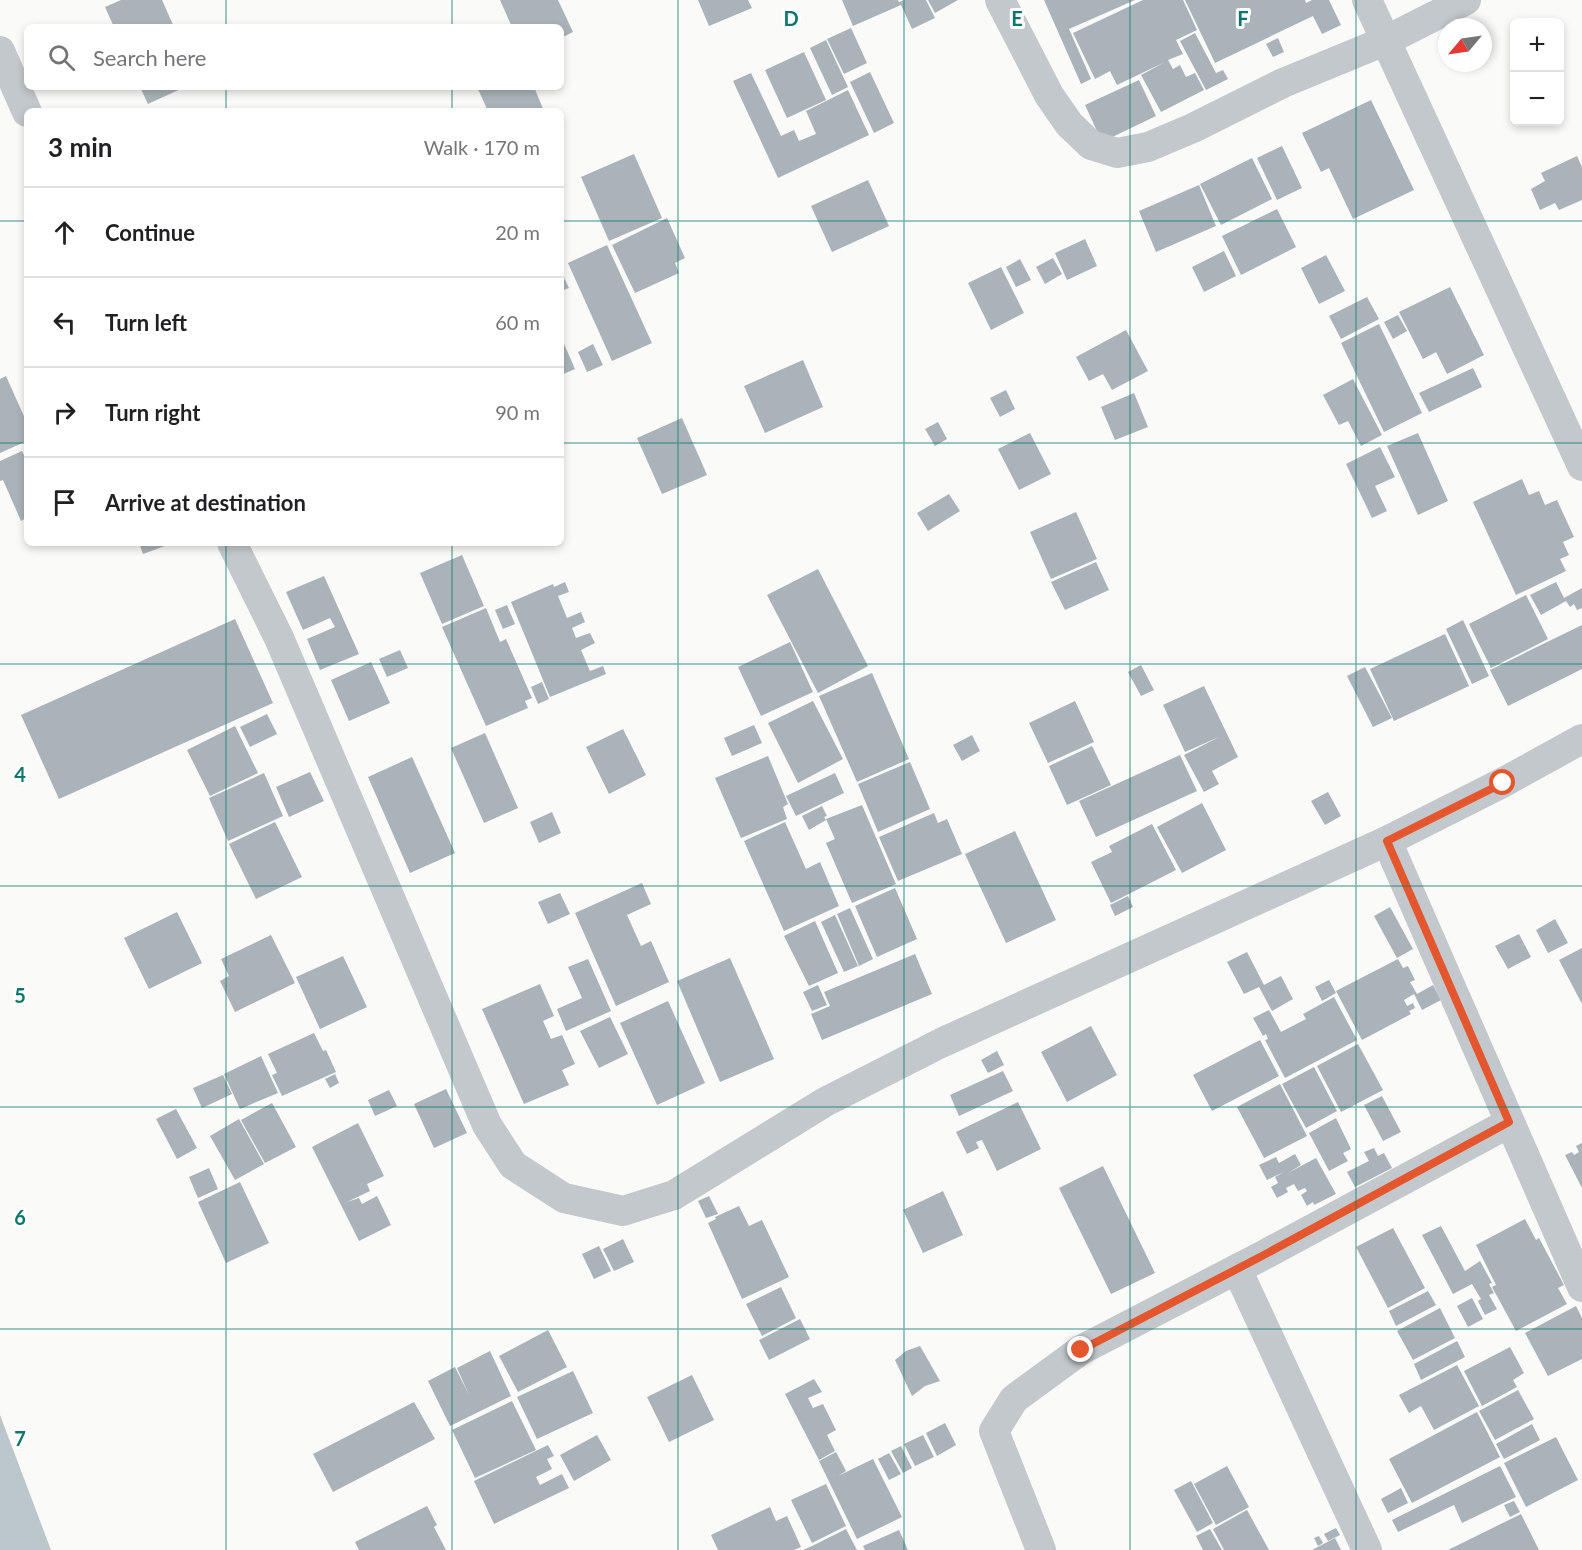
<!DOCTYPE html>
<meta charset="utf-8">
<style>
:root{--surface:#fff;--page:#f6f6f6;--text:#202124;--muted:#757577;--line:#e0e0e0}
body{margin:0;font-family:Lato,sans-serif;background:var(--page);color:var(--text)}
.controls{position:absolute;right:18px;top:18px;display:grid;overflow:hidden;border-radius:9px;box-shadow:0 3px 9px #0003}
.controls button{width:54px;height:54px;display:grid;place-items:center;padding:0;border:0;border-bottom:2px solid var(--line);background:var(--surface);color:var(--text);font:30px sans-serif}
.compass{position:absolute;left:1438px;top:18px;width:54px;height:54px;border-radius:50%;background:var(--surface);box-shadow:0 3px 9px #0003;rotate:241deg}
.stop{position:absolute;width:18px;height:18px;margin:-14px;border:4px solid #e4572e;border-radius:50%;background:#fff}
.stop.end{background:#e4572e;border-color:#fff;box-shadow:0 2px 6px #0008}
.list{margin:0;padding:0;list-style:none}
h2{display:flex;justify-content:space-between;align-items:center;height:78px;margin:0;padding:0 24px;font-size:26px}
h2 small{font-size:20px;font-weight:400;color:var(--muted)}
.list li{display:grid;grid-template-columns:39px 1fr auto;gap:18px;align-items:center;box-sizing:border-box;height:90px;padding:0 24px;border-top:2px solid var(--line)}
.list b{display:block;font-size:22px;white-space:nowrap}
.list em{font-size:20px;font-style:normal;color:var(--muted)}
.icon{flex:none;width:33px;height:33px;fill:none;stroke:currentColor;stroke-width:2;stroke-linecap:round;stroke-linejoin:round}
.map{position:relative;flex:none;width:1582px;height:1550px;overflow:hidden}
.search{position:absolute;background:var(--surface);box-shadow:0 3px 9px #0003;left:24px;top:24px;width:540px;height:66px;display:flex;align-items:center;gap:15px;box-sizing:border-box;padding:0 21px;border-radius:9px;color:var(--muted);font-size:22px}
.panel{position:absolute;background:var(--surface);box-shadow:0 3px 9px #0003;left:24px;top:108px;width:540px;height:438px;border-radius:9px}
.map>svg:first-child{display:block}
.water{fill:#bbc7cb}
.building{fill:#aab3b9}
.lines{fill:none;stroke-linecap:round;stroke-linejoin:round}
.street{stroke:#c3c8cc;stroke-width:30}
.route{stroke:#e4572e;stroke-width:8}
.grid{fill:none;stroke:#0f766e;stroke-width:1.5;stroke-opacity:0.55}
.grid-label{font-size:20px;text-anchor:middle;font-weight:bold;fill:#0f766e;stroke:#fff;stroke-width:6;stroke-linejoin:round;paint-order:stroke}
</style>
<div class="map">
<svg width="1582" height="1550" viewBox="0 0 1582 1550">
<rect width="100%" height="100%" fill="#fafaf8"/>
<path class="water" d="M0 1415 51 1550H0Z"/>
<g class="building">
<path d="M121 0H162L174 27H114L105 7Z"/>
<path d="M500 0H558L573 32 561 38V27H512Z"/>
<path d="M698 0H748L752 8 709 26Z"/>
<path d="M842 0H898L899 2 904 0H926L935 18 912 29 901 5 853 26Z"/>
<path d="M928 0H958L935 13Z"/>
<path d="M1044 0H1135L1069 29 1091 79 1081 84Z"/>
<path d="M1143 0H1183L1197 30 1176 40 1183 54 1168 60 1173 69 1180 65 1186 77 1195 73 1204 90 1161 112 1141 75 1165 62 1117 85 1110 71 1095 79 1073 33Z"/>
<path d="M1185 0H1305L1306 3 1312 0H1329L1341 25 1322 34 1313 16 1215 63Z"/>
<path d="M851 28 867 63 844 74 827 39Z"/>
<path d="M1195 33 1216 73 1223 70 1228 79 1206 90 1180 41Z"/>
<path d="M1278 38 1284 52 1273 57 1266 44Z"/>
<path d="M826 40 848 87 832 95 810 48Z"/>
<path d="M804 52 826 100 787 118 765 70Z"/>
<path d="M870 72 894 123 874 133 850 82Z"/>
<path d="M751 73 781 136 794 130 799 141 816 134 806 111 848 90 869 135 778 178 733 81Z"/>
<path d="M1139 80 1156 116 1102 142 1085 105Z"/>
<path d="M140 87H185L148 104Z"/>
<path d="M477 87H534L544 111H488Z"/>
<path d="M1371 100 1414 190 1353 219 1329 168 1321 172 1302 133Z"/>
<path d="M1282 146 1302 188 1277 200 1257 158Z"/>
<path d="M634 154 662 218 609 241 581 177Z"/>
<path d="M1577 156 1582 167V200L1559 210 1555 203 1540 210 1531 189 1545 181 1541 173Z"/>
<path d="M1252 158 1272 199 1221 225 1200 184Z"/>
<path d="M868 180 889 226 832 252 811 206Z"/>
<path d="M1199 185 1216 226 1156 252 1139 211Z"/>
<path d="M1277 209 1296 247 1241 275 1222 236Z"/>
<path d="M667 218 685 258 675 263 679 273 635 293 612 245Z"/>
<path d="M1085 239 1097 266 1067 280 1055 253Z"/>
<path d="M607 245 652 343 612 361 568 263Z"/>
<path d="M1224 251 1236 276 1204 292 1192 267Z"/>
<path d="M1326 255 1345 291 1319 304 1301 268Z"/>
<path d="M1053 258 1062 274 1045 284 1036 267Z"/>
<path d="M1020 259 1031 280 1016 287 1006 267Z"/>
<path d="M1001 267 1024 313 991 330 968 283Z"/>
<path d="M561 271 569 288 561 291Z"/>
<path d="M1450 287 1484 355 1447 374 1436 352 1423 359 1399 312Z"/>
<path d="M1367 297 1379 319 1341 339 1329 316Z"/>
<path d="M1398 315 1407 331 1393 339 1384 322Z"/>
<path d="M1379 324 1422 413 1384 432 1341 343Z"/>
<path d="M1126 330 1148 371 1112 390 1103 374 1089 381 1076 357Z"/>
<path d="M561 337 575 369 561 375Z"/>
<path d="M593 344 603 365 587 372 578 352Z"/>
<path d="M803 360 823 407 765 433 744 386Z"/>
<path d="M1473 368 1482 387 1429 412 1419 393Z"/>
<path d="M6 376 27 423V441L0 453V379Z"/>
<path d="M1353 379 1382 435 1361 446 1348 421 1339 425 1323 395Z"/>
<path d="M1006 390 1015 409 1000 417 990 398Z"/>
<path d="M1134 393 1148 427 1115 440 1101 407Z"/>
<path d="M682 418 707 475 662 494 637 438Z"/>
<path d="M938 422 947 439 935 446 925 429Z"/>
<path d="M1030 433 1051 474 1019 490 998 449Z"/>
<path d="M1418 433 1448 501 1418 515 1387 446Z"/>
<path d="M1380 447 1395 477 1375 486 1387 511 1372 518 1346 464Z"/>
<path d="M22 451 27 462V518L21 521 3 480 0 481V461Z"/>
<path d="M1522 479 1529 495 1539 491 1545 505 1557 500 1574 537 1563 542 1569 555 1560 559 1566 571 1516 595 1473 502Z"/>
<path d="M949 494 960 511 928 531 917 513Z"/>
<path d="M1076 512 1097 559 1051 579 1030 532Z"/>
<path d="M139 543H173L143 554Z"/>
<path d="M462 555 484 606 442 624 420 573Z"/>
<path d="M1096 562 1109 590 1065 610 1051 582Z"/>
<path d="M818 569 868 666 818 693 767 595Z"/>
<path d="M324 576 359 654 320 670 307 639 335 627 330 618 303 630 286 592Z"/>
<path d="M565 582 569 592 558 596 567 618 581 612 585 622 572 628 576 638 590 633 595 643 581 650 590 671 603 666 606 674 550 697 511 602 553 584 554 587Z"/>
<path d="M1556 582 1564 598 1582 588V608L1577 610 1574 604 1570 607 1566 601 1541 615 1530 595Z"/>
<path d="M1526 595 1548 639 1491 668 1469 624Z"/>
<path d="M507 605 515 624 503 629 495 610Z"/>
<path d="M486 608 500 642 506 639 532 698 525 701 528 708 486 726 442 627Z"/>
<path d="M235 619 273 703 59 799 21 715Z"/>
<path d="M1463 620 1489 676 1472 684 1446 629Z"/>
<path d="M1582 625V669L1508 706 1490 670Z"/>
<path d="M1445 634 1469 686 1394 721 1370 669Z"/>
<path d="M790 642 813 692 761 716 738 667Z"/>
<path d="M400 650 408 668 387 677 379 659Z"/>
<path d="M371 662 390 703 349 721 331 680Z"/>
<path d="M1141 665 1154 690 1141 696 1128 672Z"/>
<path d="M1365 667 1392 718 1373 727 1347 676Z"/>
<path d="M872 673 909 759 857 782 819 696Z"/>
<path d="M542 682 549 699 538 704 531 687Z"/>
<path d="M1204 686 1238 757 1212 771 1219 784 1204 792 1184 755 1219 737 1185 752 1163 705Z"/>
<path d="M813 701 843 759 798 783 768 723Z"/>
<path d="M1075 701 1094 742 1048 763 1029 723Z"/>
<path d="M267 714 277 734 250 747 240 727Z"/>
<path d="M754 725 762 743 732 756 724 738Z"/>
<path d="M235 726 258 773 210 796 187 750Z"/>
<path d="M623 729 646 775 609 794 586 747Z"/>
<path d="M485 733 518 808 484 823 451 748Z"/>
<path d="M972 735 980 751 962 761 953 745Z"/>
<path d="M1092 746 1111 785 1067 805 1049 766Z"/>
<path d="M1180 755 1197 791 1096 837 1079 801Z"/>
<path d="M768 756 788 804 783 807 787 819 741 838 715 778Z"/>
<path d="M412 757 455 853 410 873 368 777Z"/>
<path d="M910 762 930 809 878 832 858 784Z"/>
<path d="M310 772 324 801 289 817 276 787Z"/>
<path d="M264 773 283 816 228 841 209 798Z"/>
<path d="M835 773 844 793 796 816 786 796Z"/>
<path d="M1328 792 1341 816 1325 825 1311 801Z"/>
<path d="M1202 803 1226 850 1182 873 1157 827Z"/>
<path d="M862 805 896 884 852 903 826 843 835 839 826 819Z"/>
<path d="M822 806 827 816 824 817 826 820 809 830 802 816Z"/>
<path d="M552 812 561 833 539 843 530 822Z"/>
<path d="M934 813 938 823 947 819 962 854 898 881 879 837Z"/>
<path d="M275 822 302 877 256 899 229 844Z"/>
<path d="M785 822 806 869 820 862 839 906 784 931 744 841Z"/>
<path d="M1152 824 1176 870 1111 903 1091 862 1112 852 1109 846Z"/>
<path d="M1015 831 1056 920 1006 943 965 854Z"/>
<path d="M642 883 651 904 627 915 641 946 651 941 669 982 616 1006 575 913Z"/>
<path d="M895 888 917 939 877 957 855 906Z"/>
<path d="M560 893 570 914 548 924 538 902Z"/>
<path d="M1128 896 1133 907 1115 916 1110 905Z"/>
<path d="M1390 907 1413 949 1397 958 1374 916Z"/>
<path d="M850 908 873 959 859 966 837 914Z"/>
<path d="M177 912 202 963 149 989 124 938Z"/>
<path d="M835 915 858 966 844 972 821 922Z"/>
<path d="M1555 919 1568 943 1548 953 1536 930Z"/>
<path d="M815 921 838 973 809 986 784 936Z"/>
<path d="M1519 934 1531 957 1508 969 1495 946Z"/>
<path d="M271 935 295 983 235 1012 220 981 229 976 221 959Z"/>
<path d="M1582 948V1004L1559 960Z"/>
<path d="M1247 952 1264 985 1281 976 1293 999 1272 1011 1259 987 1244 994 1227 962Z"/>
<path d="M915 954 932 994 822 1040 811 1014 830 1006 824 992Z"/>
<path d="M343 956 367 1007 320 1029 296 977Z"/>
<path d="M730 958 774 1059 720 1082 677 981Z"/>
<path d="M588 959 611 1011 566 1031 557 1009 582 998 568 967Z"/>
<path d="M1398 959 1403 968 1408 966 1415 980 1410 982 1417 994 1433 985 1441 1000 1422 1010 1414 994 1404 1000 1407 1006 1413 1003 1415 1008 1409 1011 1411 1014 1362 1040 1336 991Z"/>
<path d="M1329 980 1336 993 1322 1001 1315 987Z"/>
<path d="M540 984 554 1016 543 1021 551 1039 562 1035 575 1064 562 1070 569 1085 524 1104 482 1009Z"/>
<path d="M818 985 827 1005 812 1011 803 992Z"/>
<path d="M1334 997 1357 1040 1285 1078 1265 1040 1268 1039 1266 1034 1263 1036 1253 1018 1269 1010 1281 1032 1306 1019 1303 1014Z"/>
<path d="M668 1001 705 1083 657 1105 620 1023Z"/>
<path d="M610 1017 628 1054 599 1068 580 1031Z"/>
<path d="M1091 1026 1117 1075 1067 1102 1041 1052Z"/>
<path d="M314 1033 323 1051 326 1050 336 1072 282 1096 272 1075 277 1073 268 1054Z"/>
<path d="M1260 1040 1279 1076 1212 1111 1193 1075Z"/>
<path d="M1358 1044 1383 1090 1341 1112 1317 1066Z"/>
<path d="M997 1051 1004 1065 988 1073 981 1060Z"/>
<path d="M261 1056 278 1093 240 1109 224 1074Z"/>
<path d="M1314 1067 1337 1111 1306 1128 1282 1084Z"/>
<path d="M1003 1071 1013 1091 959 1116 950 1095Z"/>
<path d="M335 1074 339 1083 330 1088 325 1079Z"/>
<path d="M223 1075 232 1094 202 1108 193 1088Z"/>
<path d="M1280 1084 1307 1136 1264 1158 1237 1107Z"/>
<path d="M446 1089 467 1133 434 1148 414 1104Z"/>
<path d="M389 1090 397 1106 375 1116 368 1100Z"/>
<path d="M1382 1096 1401 1132 1383 1141 1364 1105Z"/>
<path d="M1018 1102 1041 1149 997 1171 982 1140 976 1142 979 1148 967 1154 956 1132Z"/>
<path d="M272 1103 296 1147 265 1163 241 1120Z"/>
<path d="M176 1109 197 1148 177 1159 156 1119Z"/>
<path d="M1336 1118 1351 1149 1343 1153 1348 1161 1329 1171 1309 1133Z"/>
<path d="M239 1119 264 1164 235 1180 210 1136Z"/>
<path d="M358 1123 384 1176 367 1184 370 1191 347 1202 359 1198 362 1204 377 1196 391 1225 359 1241 312 1147Z"/>
<path d="M1582 1143V1188L1565 1155 1572 1152 1574 1155 1579 1152 1576 1146Z"/>
<path d="M1374 1148 1378 1156 1384 1153 1392 1168 1355 1187 1347 1172 1369 1161 1364 1152Z"/>
<path d="M1295 1154 1301 1165 1288 1173 1316 1158 1336 1194 1314 1205 1313 1202 1307 1206 1301 1195 1307 1191 1305 1188 1298 1191 1294 1184 1286 1188 1288 1192 1277 1198 1271 1187 1278 1183 1275 1177 1284 1172 1267 1180 1259 1165 1276 1157 1279 1163Z"/>
<path d="M1103 1166 1155 1273 1111 1294 1059 1188Z"/>
<path d="M209 1168 218 1189 198 1198 189 1177Z"/>
<path d="M240 1182 269 1243 226 1263 198 1202Z"/>
<path d="M943 1191 963 1235 923 1253 903 1210Z"/>
<path d="M709 1196 718 1214 706 1218 698 1201Z"/>
<path d="M739 1206 749 1226 762 1220 789 1277 742 1299 708 1223 716 1219 715 1217Z"/>
<path d="M1525 1219 1536 1240 1539 1238 1564 1285 1558 1288 1567 1304 1516 1331 1492 1287 1496 1285 1476 1245Z"/>
<path d="M1441 1226 1465 1271 1480 1261 1492 1283 1489 1284 1494 1293 1489 1295 1497 1309 1485 1315 1478 1301 1481 1299 1472 1284 1453 1294 1422 1235Z"/>
<path d="M1393 1228 1425 1288 1388 1308 1356 1247Z"/>
<path d="M623 1239 634 1262 614 1271 603 1249Z"/>
<path d="M599 1246 611 1271 594 1279 582 1254Z"/>
<path d="M781 1287 796 1318 762 1336 746 1304Z"/>
<path d="M1428 1291 1436 1305 1396 1326 1389 1311Z"/>
<path d="M1472 1298 1483 1319 1468 1327 1457 1306Z"/>
<path d="M1576 1306 1582 1318V1359L1548 1376 1525 1333Z"/>
<path d="M1440 1308 1455 1338 1413 1360 1397 1331Z"/>
<path d="M800 1319 810 1339 769 1360 759 1340Z"/>
<path d="M548 1330 567 1367 518 1392 499 1356Z"/>
<path d="M1457 1341 1465 1357 1421 1380 1414 1364Z"/>
<path d="M920 1346 940 1381 925 1386 912 1396 895 1360 906 1351Z"/>
<path d="M1510 1347 1524 1373 1513 1380 1517 1387 1482 1406 1464 1371Z"/>
<path d="M490 1351 511 1396 450 1426 428 1381 455 1367 469 1395 457 1368Z"/>
<path d="M1457 1365 1479 1406 1434 1430 1421 1406 1409 1413 1399 1395Z"/>
<path d="M573 1371 593 1413 537 1439 517 1397Z"/>
<path d="M692 1375 714 1420 669 1442 647 1397Z"/>
<path d="M814 1379 822 1392 808 1398 813 1408 823 1404 836 1430 827 1435 835 1451 819 1460 785 1394Z"/>
<path d="M1518 1390 1534 1419 1495 1440 1479 1411Z"/>
<path d="M512 1401 536 1450 475 1478 452 1430Z"/>
<path d="M414 1402 435 1439 333 1492 313 1454Z"/>
<path d="M1477 1412 1500 1457 1412 1503 1389 1459Z"/>
<path d="M945 1423 956 1445 937 1456 926 1433Z"/>
<path d="M1532 1424 1540 1440 1504 1459 1496 1444Z"/>
<path d="M597 1435 611 1460 574 1481 560 1455Z"/>
<path d="M923 1435 934 1457 915 1466 904 1444Z"/>
<path d="M1556 1437 1578 1480 1526 1507 1504 1463Z"/>
<path d="M548 1445 554 1456 547 1459 552 1469 536 1477 540 1485 562 1474 569 1488 494 1524 474 1481Z"/>
<path d="M901 1446 912 1468 903 1473 891 1451Z"/>
<path d="M836 1452 846 1471 838 1476 873 1459 902 1517 857 1539 819 1461Z"/>
<path d="M889 1453 901 1474 889 1480 878 1459Z"/>
<path d="M1227 1466 1249 1507 1216 1525 1194 1484Z"/>
<path d="M1500 1466 1516 1497 1462 1523 1454 1505 1398 1532 1392 1520Z"/>
<path d="M1191 1481 1213 1523 1197 1532 1174 1490Z"/>
<path d="M826 1484 846 1526 812 1543 791 1500Z"/>
<path d="M1401 1488 1408 1503 1388 1513 1381 1499Z"/>
<path d="M1514 1501 1520 1512 1510 1517 1504 1505Z"/>
<path d="M427 1506 437 1525 434 1527 446 1550H359L355 1542Z"/>
<path d="M770 1507 776 1521 787 1516 801 1547 794 1550H718L711 1535Z"/>
<path d="M1247 1510 1269 1550H1224L1213 1529Z"/>
<path d="M1521 1514 1539 1550H1448Z"/>
<path d="M1336 1528 1340 1535 1328 1541 1324 1534Z"/>
<path d="M846 1529 857 1550H803L812 1546Z"/>
<path d="M1210 1529 1222 1550H1203L1196 1536Z"/>
<path d="M899 1530 908 1550H865L863 1546Z"/>
<path d="M1319 1536 1323 1543 1318 1546 1314 1538Z"/>
<path d="M1335 1538 1341 1550H1312Z"/>
</g>
<g class="lines">
<g class="street">
<path d="M1000 0 1049 95 1069 124 1091 145 1117 153 1148 147 1193 128 1283 83 1385 41 1466 0"/>
<path d="M1367 0 1582 466"/>
<path d="M0 51 27 112"/>
<path d="M232 543 279 638 487 1125 513 1165 564 1198 623 1211 674 1195 825 1102 941 1043 1387 841 1502 783 1582 739"/>
<path d="M1387 841 1582 1287"/>
<path d="M1237 1269 1367 1550"/>
<path d="M1041 1550 994 1431 1014 1399 1081 1350 1262 1256 1509 1123"/>
</g>
</g>
<g class="lines">
<path class="route" d="M1081 1350 1262 1256 1509 1122 1387 841 1503 783"/>
</g>
<path class="grid" d="M226 0V27M452 0V27M678 0V1550M904 0V1550M1130 0V1550M1356 0V1550M226 87V111M452 87V111M0 221H27M561 221H1582M0 443H27M561 443H1582M226 543V1550M452 543V1550M0 664H1582M0 886H1582M0 1107H1582M0 1329H1582"/>
<g class="grid-label">
<text x="791" y="26">D</text>
<text x="1017" y="26">E</text>
<text x="1243" y="26">F</text>
<text x="20" y="782">4</text>
<text x="20" y="1003">5</text>
<text x="20" y="1225">6</text>
<text x="20" y="1446">7</text>
</g>
</svg>
<div class="controls">
<button>+</button>
<button>−</button>
</div>
<svg class="compass" viewBox="-18 -18 36 36"><path d="M0-13l5 13h-10z" fill="#e53935"/><path d="M0 13l5-13h-10z" fill="#757577"/></svg>
<div class="stop" style="left:1503px;top:783px"></div>
<div class="stop end" style="left:1081px;top:1350px"></div>
<div class="search"><svg class="icon" aria-label="search" viewBox="0 0 24 24"><circle cx="10" cy="10" r="6"/><path d="M15 15l6 6"/></svg>Search here</div>
<section class="panel">
<h2>3 min<small>Walk · 170 m</small></h2>
<ul class="list">
<li><svg class="icon" aria-label="ahead" viewBox="0 0 24 24"><path d="M12 20V5M6 11l6-6 6 6"/></svg><div><b>Continue</b></div><em>20 m</em></li>
<li><svg class="icon" aria-label="left" viewBox="0 0 24 24"><path d="M17 20v-9H6M10 6l-5 5 5 5"/></svg><div><b>Turn left</b></div><em>60 m</em></li>
<li><svg class="icon" aria-label="right" viewBox="0 0 24 24"><path d="M7 20v-9h11M14 6l5 5-5 5"/></svg><div><b>Turn right</b></div><em>90 m</em></li>
<li><svg class="icon" aria-label="arrive" viewBox="0 0 24 24"><path d="M6 21V4h12l-3 4 3 4H6"/></svg><div><b>Arrive at destination</b></div></li>
</ul>
</section>
</div>
